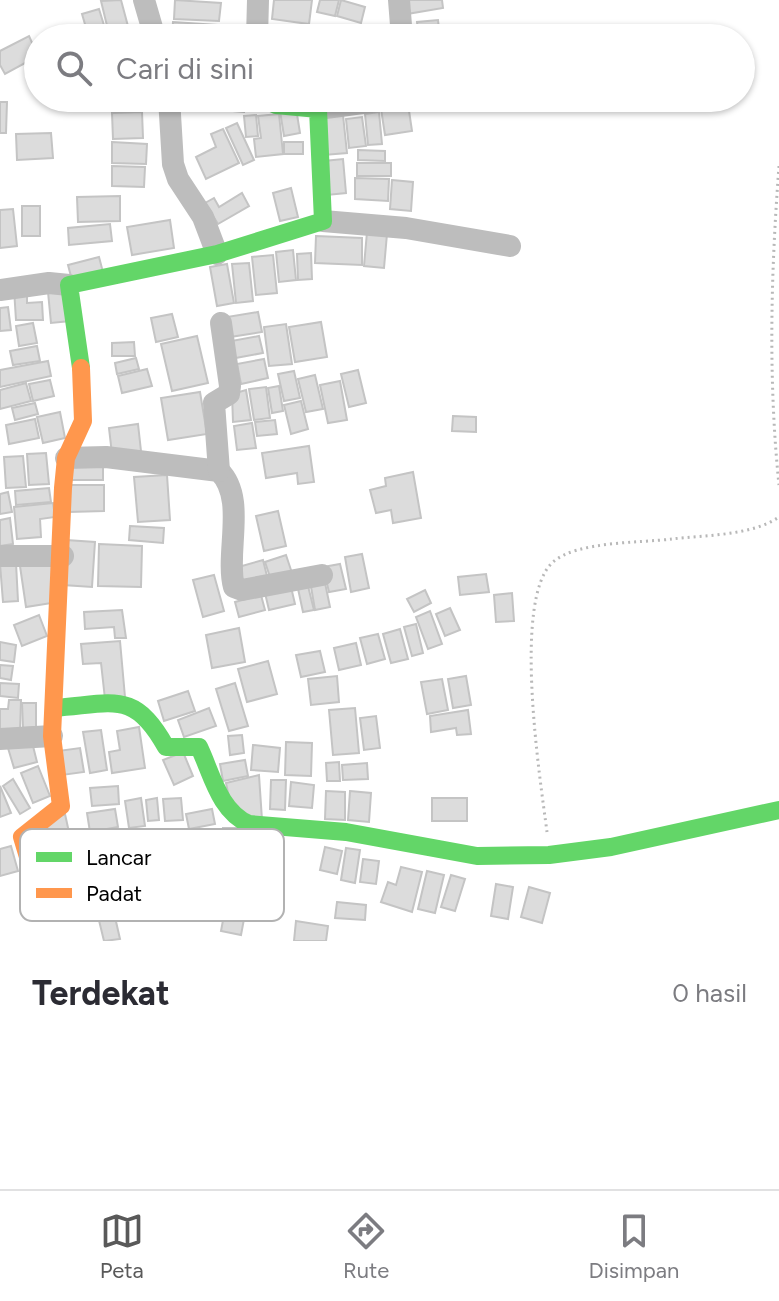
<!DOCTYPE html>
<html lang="id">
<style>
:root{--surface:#fff;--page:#f2f2f3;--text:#2b2b33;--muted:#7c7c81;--line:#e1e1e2;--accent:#595959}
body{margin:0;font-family:Figtree,sans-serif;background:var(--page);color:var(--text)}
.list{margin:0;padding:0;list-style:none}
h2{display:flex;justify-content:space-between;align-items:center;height:104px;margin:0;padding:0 32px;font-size:34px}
h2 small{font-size:26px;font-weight:400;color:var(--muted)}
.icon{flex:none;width:44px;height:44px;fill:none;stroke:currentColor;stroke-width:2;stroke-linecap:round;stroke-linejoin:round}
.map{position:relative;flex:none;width:779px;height:941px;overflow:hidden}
.search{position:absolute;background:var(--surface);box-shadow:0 2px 6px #0004;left:24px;right:24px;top:24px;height:88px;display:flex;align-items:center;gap:20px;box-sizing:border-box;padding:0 28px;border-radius:44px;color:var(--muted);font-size:30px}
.sheet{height:248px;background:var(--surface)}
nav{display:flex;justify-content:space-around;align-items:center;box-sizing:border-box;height:112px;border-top:2px solid var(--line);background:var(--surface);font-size:22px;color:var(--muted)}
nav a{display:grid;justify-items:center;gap:4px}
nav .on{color:var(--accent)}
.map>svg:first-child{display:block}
.building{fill:#dcdcdc;stroke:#c4c4c4;stroke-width:2}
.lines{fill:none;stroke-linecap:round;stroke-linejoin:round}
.path{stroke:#b8b8b8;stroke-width:3;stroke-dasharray:2 4;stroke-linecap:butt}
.street{stroke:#bdbdbd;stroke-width:22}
.fast{stroke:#63d668;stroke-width:18}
.slow{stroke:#ff974d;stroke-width:18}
.key{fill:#fff;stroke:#b2b2b2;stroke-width:2}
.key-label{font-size:22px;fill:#000}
</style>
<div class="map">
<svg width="779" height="941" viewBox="0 0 779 941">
<rect width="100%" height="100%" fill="#fff"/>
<g class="building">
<path d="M121 0 129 30 109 34 101 1Z"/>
<path d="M175 0 221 3 219 21 174 19Z"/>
<path d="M274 0H312L309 24 272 19Z"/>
<path d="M320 0H339L335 16 317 12Z"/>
<path d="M341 0 365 7 361 23 337 16Z"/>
<path d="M405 0H442L443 8 407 14Z"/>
<path d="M99 9 107 35 89 38 82 14Z"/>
<path d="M438 20 440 38H419L417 22Z"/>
<path d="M173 22 217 25 216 38H172Z"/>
<rect x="343" y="26" width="19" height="12"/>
<path d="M222 28 243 30V38H222Z"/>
<path d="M29 36 38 56 5 74 0 65V51Z"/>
<path d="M222 98H245L244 112 221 110Z"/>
<path d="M0 102H7L6 133H0Z"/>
<path d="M408 104 412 131 385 135 381 109Z"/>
<path d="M296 108 300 133 284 136 280 111Z"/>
<path d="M142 112 143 138 113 139 112 113Z"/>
<path d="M379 112 382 144 368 145 365 114Z"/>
<path d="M279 114 283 154 256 157 254 139 261 138 258 116Z"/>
<path d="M256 115 258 136 246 137 244 116Z"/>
<path d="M343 115 347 153 324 155 320 117Z"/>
<path d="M362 117 366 146 349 148 346 119Z"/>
<path d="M237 123 254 160 243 165 226 128Z"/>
<path d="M223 129 239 163 206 179 196 157 216 147 211 134Z"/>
<path d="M51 133 53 158 17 160 16 134Z"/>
<path d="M112 142 147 144 146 164 112 163Z"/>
<rect x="284" y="142" width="19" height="12"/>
<path d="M358 150 385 151V161L358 160Z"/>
<path d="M343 159 346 193 327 195 324 161Z"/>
<rect x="357" y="163" width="34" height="13"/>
<path d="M112 166 145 167 144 187 112 186Z"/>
<path d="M355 178 389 179 388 201 355 199Z"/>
<path d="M392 180 413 182 411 211 390 209Z"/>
<path d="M291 188 298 217 280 221 273 193Z"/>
<path d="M242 193 249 206 218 224 205 203 214 198 219 207Z"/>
<path d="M120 196V221L78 222 77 197Z"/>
<rect x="22" y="206" width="18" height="30"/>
<path d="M13 209 17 246 0 248V210Z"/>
<path d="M170 220 174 248 132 255 127 227Z"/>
<path d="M110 224 112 241 69 245 68 228Z"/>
<path d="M367 232 387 234 384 268 364 266Z"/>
<path d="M316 236 362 238V265L315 263Z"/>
<path d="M293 250 296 280 279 282 276 252Z"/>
<path d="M311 253 312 279 298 280 297 254Z"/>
<path d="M273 255 277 293 256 295 252 257Z"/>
<path d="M99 257 104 276 73 284 68 265Z"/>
<path d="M249 263 253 301 236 303 232 264Z"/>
<path d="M227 264 234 303 217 306 210 267Z"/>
<path d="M14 289H27V303L42 302 43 320H16Z"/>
<path d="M66 290 70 321 51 323 48 292Z"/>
<path d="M8 307 11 330 0 331V308Z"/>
<path d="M258 312 262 332 230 337 227 317Z"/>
<path d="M172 314 178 337 156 342 151 318Z"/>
<path d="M321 322 327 357 295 362 289 327Z"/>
<path d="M33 323 37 343 19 346 16 326Z"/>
<path d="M286 324 292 364 269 366 264 327Z"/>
<path d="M197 336 208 383 172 391 161 344Z"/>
<path d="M259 336 263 353 230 359 226 342Z"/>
<path d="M134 342 135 356H112V343Z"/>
<path d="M37 346 40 361 13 365 10 351Z"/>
<path d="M136 358 139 369 117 374 115 363Z"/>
<path d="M264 359 268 378 241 384 237 364Z"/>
<path d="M48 361 51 376 0 387V370Z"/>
<path d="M147 369 152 386 122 393 118 376Z"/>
<path d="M358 370 366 403 349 407 341 374Z"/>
<path d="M294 371 300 398 284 401 278 374Z"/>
<path d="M315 375 323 409 306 412 298 379Z"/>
<path d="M50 380 54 396 33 401 29 384Z"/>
<path d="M340 381 347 420 328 423 320 385Z"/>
<path d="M26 383 31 401 0 409V390Z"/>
<path d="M279 386 283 411 272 413 268 388Z"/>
<path d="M266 387 270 418 254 420 249 389Z"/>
<path d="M246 390 251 420 233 422 232 394Z"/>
<path d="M200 392 207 434 168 440 161 398Z"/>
<path d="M301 401 308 429 291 434 284 405Z"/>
<path d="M35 403 38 414 15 420 12 408Z"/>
<path d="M60 412 65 438 43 443 37 417Z"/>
<path d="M453 416 476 417V432L452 431Z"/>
<path d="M35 419 39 438 9 444 6 425Z"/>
<path d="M275 420 277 434 257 436 255 422Z"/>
<path d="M252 423 256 448 237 450 234 426Z"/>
<path d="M138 424 141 451 112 454 109 428Z"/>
<path d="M309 446 314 482 298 484 297 473 266 478 262 453Z"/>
<path d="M46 453 49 484 29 485 27 454Z"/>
<path d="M23 456 26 487 6 488 4 457Z"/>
<rect x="66" y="458" width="37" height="22"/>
<path d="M413 472 421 518 393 523 391 510 376 513 370 490 386 486 385 478Z"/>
<path d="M167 475 170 520 138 522 134 477Z"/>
<path d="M68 485H104V511L69 512Z"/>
<path d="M49 488 51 502 16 505 15 491Z"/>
<path d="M8 492 12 512 0 514V494Z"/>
<path d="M53 503 55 517 40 519 41 537 17 539 14 507Z"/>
<path d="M278 511 286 546 264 551 256 516Z"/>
<path d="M10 518 13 544 0 546V520Z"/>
<path d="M130 526 164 528 163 543 129 540Z"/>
<path d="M66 540 95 542 92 587 63 585Z"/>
<path d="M99 544 142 546 141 587 98 586Z"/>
<path d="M362 554 369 588 351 592 345 557Z"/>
<path d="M286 555 292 573 271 580 265 562Z"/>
<path d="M263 560 268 580 240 587 235 568Z"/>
<path d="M52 562 58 602 26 607 20 566Z"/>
<path d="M16 563 18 601 3 602 0 564Z"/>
<path d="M340 564 346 589 329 592 323 567Z"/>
<path d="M486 574 489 592 460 595 458 577Z"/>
<path d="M214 575 224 611 203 617 193 580Z"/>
<path d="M324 578 330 607 315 610 310 581Z"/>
<path d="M307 582 314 610 303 612 297 584Z"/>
<path d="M291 587 295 604 269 610 265 593Z"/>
<path d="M425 590 431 603 414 612 407 599Z"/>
<path d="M512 593 514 621 496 622 494 595Z"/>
<path d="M261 595 265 610 239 617 235 602Z"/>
<path d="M450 608 460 630 445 636 436 614Z"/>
<path d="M122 610 126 638H115L114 627 85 629 84 612Z"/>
<path d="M430 611 442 644 428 649 416 617Z"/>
<path d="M39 615 47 636 22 646 14 625Z"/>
<path d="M416 624 423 653 412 656 404 627Z"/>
<path d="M239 628 245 662 212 668 206 635Z"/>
<path d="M400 629 408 659 391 663 383 634Z"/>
<path d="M378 634 385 659 367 664 360 638Z"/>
<path d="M120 641 125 697 105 699 101 663 83 664 81 644Z"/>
<path d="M0 642 16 645 14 662 0 660Z"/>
<path d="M356 643 361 665 339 670 334 648Z"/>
<path d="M320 651 325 672 301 677 296 655Z"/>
<path d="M268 661 277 694 247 702 238 669Z"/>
<path d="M0 665 13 666 11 680 0 678Z"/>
<path d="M337 676 339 702 311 705 308 679Z"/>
<path d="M466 676 471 705 453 708 448 679Z"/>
<path d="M442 679 448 710 427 714 421 682Z"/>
<path d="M0 683 19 684 18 698 0 696Z"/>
<path d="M235 683 248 726 229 731 216 689Z"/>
<path d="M188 691 195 711 164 721 158 701Z"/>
<path d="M9 700H21L20 732 0 731V709H8Z"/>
<path d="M22 703H36V727L23 728Z"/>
<path d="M209 708 216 726 184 737 178 720Z"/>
<path d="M355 708 359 753 333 755 329 710Z"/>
<path d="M468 710 471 734 457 735 456 728 431 732 430 716Z"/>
<path d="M376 716 380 748 364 750 360 718Z"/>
<path d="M139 727 145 768 112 773 109 752 120 750 117 731Z"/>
<path d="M101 730 107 770 90 773 83 732Z"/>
<path d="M242 735 244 753 230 755 228 736Z"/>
<path d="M32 742 37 762 14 768 8 748Z"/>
<path d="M286 742 312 743 311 776 285 775Z"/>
<path d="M253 745 280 748 278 772 251 770Z"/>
<path d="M80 748 84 772 62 775 58 751Z"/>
<path d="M183 752 193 776 174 785 163 760Z"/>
<path d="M245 760 248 776 223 781 220 764Z"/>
<path d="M339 762 340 781H327L326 763Z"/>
<path d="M367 763 368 779 343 780 342 765Z"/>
<path d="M38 766 50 796 33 803 21 773Z"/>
<path d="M259 775 262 820 232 812 226 783Z"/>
<path d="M13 779 30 808 20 814 3 786Z"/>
<path d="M271 780H286L285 810 270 809Z"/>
<path d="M291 782 314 785 312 808 289 806Z"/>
<path d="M0 786 11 813 0 817Z"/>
<path d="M118 786 119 804 92 806 90 788Z"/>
<path d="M326 791 345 792V820L325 819Z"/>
<path d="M350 791 371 793 369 822 348 820Z"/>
<path d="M141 798 145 826 129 828 125 801Z"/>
<path d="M157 798 159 820 148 821 146 800Z"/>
<path d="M181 798 183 820 165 821 163 799Z"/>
<rect x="432" y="798" width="35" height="23"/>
<path d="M115 809 118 827 90 832 87 813Z"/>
<path d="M212 809 215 824 189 829 186 814Z"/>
<path d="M65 814 72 846 50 851 45 823Z"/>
<path d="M223 828H243L242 848 223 847Z"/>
<path d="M11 846 18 871 0 876V849Z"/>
<path d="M325 847 342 851 337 874 320 870Z"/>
<path d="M346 848 360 850 355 883 341 880Z"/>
<path d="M363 859 379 861 376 884 360 882Z"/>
<path d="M401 867 422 872 412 912 381 902 388 882 396 885Z"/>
<path d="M427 871 444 875 435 913 418 909Z"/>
<path d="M451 875 465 879 455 911 441 907Z"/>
<path d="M230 883 250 887 241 935 221 931Z"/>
<path d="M496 884 513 887 508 919 491 916Z"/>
<path d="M529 887 550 893 542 923 521 917Z"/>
<path d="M337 902 366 905 365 920 335 918Z"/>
<path d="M112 904 120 939 104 941 96 908Z"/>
<path d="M296 921 328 926 326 941H294Z"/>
</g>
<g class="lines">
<g class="path">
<path d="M779 166C771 271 768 379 779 485"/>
<path d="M547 832C540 778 512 598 553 562 577 541 640 543 672 539 705 535 751 536 779 517"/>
</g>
<g class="street">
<path d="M144 0 155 38"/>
<path d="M399 0 402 38"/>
<path d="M257 38 258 0"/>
<path d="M169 98 173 164 178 179 203 217 217 254"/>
<path d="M318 109 400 98"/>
<path d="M323 221 406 228 510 246"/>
<path d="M0 290 49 283 69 285"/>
<path d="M66 458 106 457 219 471C247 498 225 553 234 587L242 590 322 575"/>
<path d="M219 471 214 403 229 394 230 386 221 323"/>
<path d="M0 556H63"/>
<path d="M0 739 52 736"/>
</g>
<g class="fast">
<path d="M81 368 69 285 217 254 323 221 318 109 276 105 260 98"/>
<path d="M54 708C113 704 134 689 166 747H199C212 774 219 811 249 824L346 832 477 856 549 855 611 847 779 810"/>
</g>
<path class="slow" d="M34 877 22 837 61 806 52 736 63 488 66 458 83 421 81 368"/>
</g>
<rect x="20" y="829" width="264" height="92" rx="12" class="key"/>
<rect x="36" y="852" width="36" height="10" fill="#63d668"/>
<rect x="36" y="888" width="36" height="10" fill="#ff974d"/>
<g class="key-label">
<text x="86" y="865">Lancar</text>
<text x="86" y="901">Padat</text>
</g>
</svg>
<div class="search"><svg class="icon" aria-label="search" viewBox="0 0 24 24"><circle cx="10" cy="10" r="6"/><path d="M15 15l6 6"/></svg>Cari di sini</div>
</div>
<section class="sheet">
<h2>Terdekat<small>0 hasil</small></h2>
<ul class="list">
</ul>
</section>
<nav>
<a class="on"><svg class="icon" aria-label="map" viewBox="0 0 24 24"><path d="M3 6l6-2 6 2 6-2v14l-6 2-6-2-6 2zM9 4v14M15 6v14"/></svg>Peta</a>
<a><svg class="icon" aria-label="directions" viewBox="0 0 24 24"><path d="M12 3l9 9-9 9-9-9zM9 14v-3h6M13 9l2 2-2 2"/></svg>Rute</a>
<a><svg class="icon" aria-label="saved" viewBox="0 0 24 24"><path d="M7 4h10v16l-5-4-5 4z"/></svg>Disimpan</a>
</nav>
